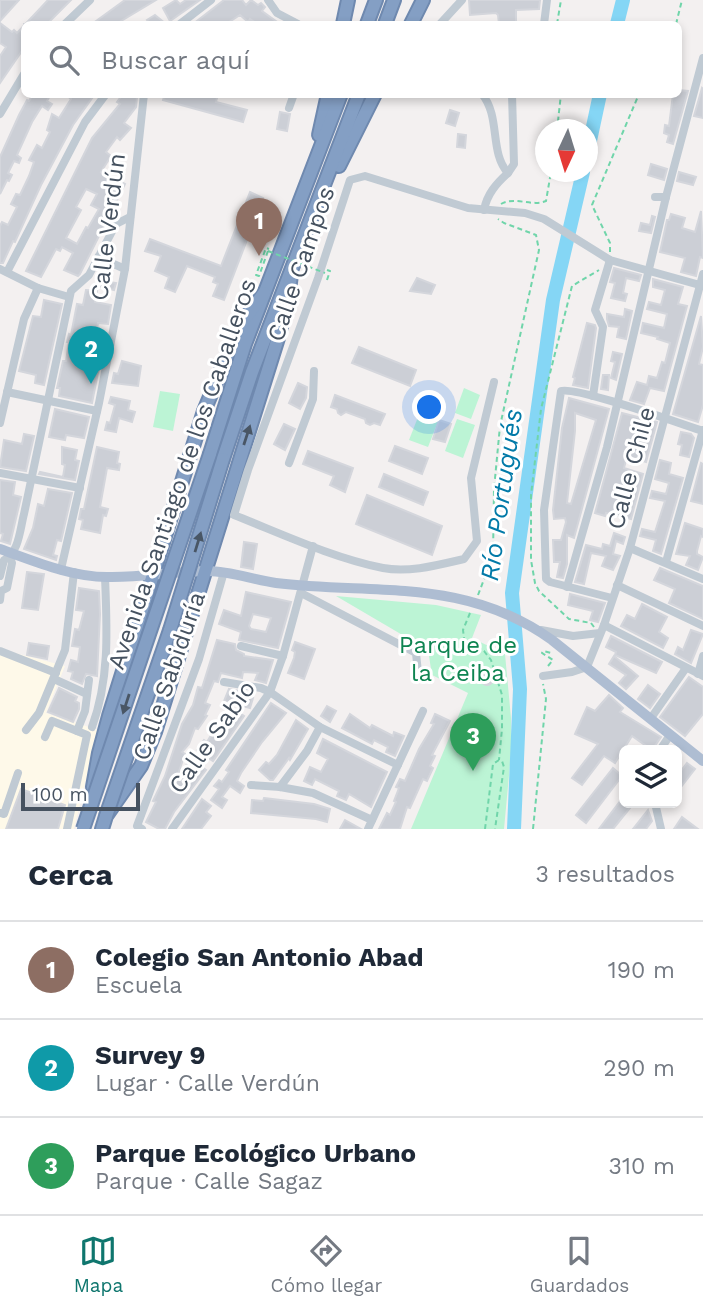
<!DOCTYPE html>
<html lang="es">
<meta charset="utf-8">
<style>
:root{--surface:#fff;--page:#f6f6f7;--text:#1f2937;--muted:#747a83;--line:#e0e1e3;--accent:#0f766e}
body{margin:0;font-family:"Work Sans",sans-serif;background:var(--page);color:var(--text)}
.controls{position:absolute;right:21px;bottom:21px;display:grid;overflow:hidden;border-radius:10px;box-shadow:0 4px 10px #0003}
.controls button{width:63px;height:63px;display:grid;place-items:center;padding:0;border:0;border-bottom:2px solid var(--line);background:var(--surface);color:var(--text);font:35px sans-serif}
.compass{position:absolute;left:535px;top:119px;width:63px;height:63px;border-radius:50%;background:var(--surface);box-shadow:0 4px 10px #0003;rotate:184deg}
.scale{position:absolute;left:21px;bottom:18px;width:119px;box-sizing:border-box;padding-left:7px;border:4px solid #465260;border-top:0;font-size:19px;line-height:24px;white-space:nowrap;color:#465260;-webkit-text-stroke:5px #fff;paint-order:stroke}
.you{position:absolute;left:430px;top:408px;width:24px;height:24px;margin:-18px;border:5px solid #fff;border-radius:50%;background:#1a73e8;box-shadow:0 0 0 10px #1a73e833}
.badge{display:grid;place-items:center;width:46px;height:46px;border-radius:50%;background:var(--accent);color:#fff;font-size:23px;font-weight:700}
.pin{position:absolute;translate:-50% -58px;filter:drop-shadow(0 2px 4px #0008)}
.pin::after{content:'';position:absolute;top:37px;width:24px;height:21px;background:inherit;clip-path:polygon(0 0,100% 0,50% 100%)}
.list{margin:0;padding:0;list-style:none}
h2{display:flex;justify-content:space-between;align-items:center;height:91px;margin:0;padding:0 28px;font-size:30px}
h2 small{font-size:23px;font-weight:400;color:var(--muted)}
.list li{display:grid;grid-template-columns:46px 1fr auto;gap:21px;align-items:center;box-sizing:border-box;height:98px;padding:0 28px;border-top:2px solid var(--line)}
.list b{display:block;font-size:26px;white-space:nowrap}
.list p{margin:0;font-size:23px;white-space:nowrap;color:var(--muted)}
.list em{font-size:23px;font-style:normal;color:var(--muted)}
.icon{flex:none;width:38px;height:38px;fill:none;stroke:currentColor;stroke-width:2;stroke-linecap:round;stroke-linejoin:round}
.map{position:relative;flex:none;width:703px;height:829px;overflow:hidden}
.search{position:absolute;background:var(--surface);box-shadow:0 4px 10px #0003;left:21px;right:21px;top:21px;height:77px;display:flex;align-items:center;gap:18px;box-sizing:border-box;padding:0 24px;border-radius:10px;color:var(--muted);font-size:26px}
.sheet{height:385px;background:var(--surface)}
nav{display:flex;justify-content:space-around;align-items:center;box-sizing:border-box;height:98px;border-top:2px solid var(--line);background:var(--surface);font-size:19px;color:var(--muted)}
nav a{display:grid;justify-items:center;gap:4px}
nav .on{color:var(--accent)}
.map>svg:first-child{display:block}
.commercial{fill:#fef9e9}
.green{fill:#bcf4d5}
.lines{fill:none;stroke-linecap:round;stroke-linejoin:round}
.river{stroke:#85d6f5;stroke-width:14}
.building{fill:#cccfd6;stroke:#d4d6dc;stroke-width:2;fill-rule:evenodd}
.highway-casing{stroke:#6f89af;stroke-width:16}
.path{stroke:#70d5aa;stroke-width:2;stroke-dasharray:5 3.5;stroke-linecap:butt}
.minor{stroke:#c0cad3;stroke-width:8}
.major{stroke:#aebdd2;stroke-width:10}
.highway{stroke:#849fc4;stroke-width:12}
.highway-bridge-casing{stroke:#6f89af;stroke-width:16;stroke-linecap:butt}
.path-bridge{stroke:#70d5aa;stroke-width:2;stroke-dasharray:5 3.5;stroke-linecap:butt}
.highway-bridge{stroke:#849fc4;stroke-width:12}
.oneway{fill:#495665}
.labels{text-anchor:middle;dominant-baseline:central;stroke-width:6;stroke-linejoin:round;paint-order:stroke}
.street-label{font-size:24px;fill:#465260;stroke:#fff}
.park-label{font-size:24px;fill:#0e8451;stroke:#fff}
.water-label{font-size:26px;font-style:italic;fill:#027aa8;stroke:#fff}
</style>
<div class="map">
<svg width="703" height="829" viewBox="0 0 703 829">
<rect width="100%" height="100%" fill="#f3f0f0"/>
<path class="commercial" d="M0 649 65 666 46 713 98 730 74 829H0Z"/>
<g class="green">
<path d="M464 388 480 395 471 419 455 413Z"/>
<path d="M160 391 180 394 173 431 153 427Z"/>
<path d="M424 402 443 409 428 447 409 440Z"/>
<path d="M457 419 475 425 463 458 445 451Z"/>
<path d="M336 596 436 605 481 615 472 638 505 654 511 718V754L504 829H411L468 693 432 675 428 650Z"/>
</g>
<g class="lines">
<g class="river">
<path d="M617 24 623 0"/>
<path d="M588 150 600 94"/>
<path d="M514 829 520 689 512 593 553 300 583 172"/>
</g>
</g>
<g class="building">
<path d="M0 0H19L0 21Z"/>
<path d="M48 0H71L47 24H24V48L0 83V56L6 47 0 43V23L12 32 14 30 17 33Z"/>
<path d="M125 0H156L116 24H92Z"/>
<path d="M176 0 180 4 186 0H200L170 21 163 8Z"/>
<path d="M224 0H242L246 5 251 0 258 5 261 3 265 7 262 11 280 24H257L250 19 248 22 240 15 226 24H193Z"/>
<path d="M469 0H540L539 9 516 10V24H499L498 15 496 13 470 15Z"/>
<path d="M155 15 166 24H150L147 20Z"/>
<path d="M702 88 703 89V118L694 116Z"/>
<path d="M678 90 688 91 673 144 667 142 669 135 664 133 665 125 669 126 673 94H678Z"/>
<path d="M33 94H51L47 101 52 104 48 110 42 106 32 122 17 155 21 158 19 163 14 161 8 173 12 175 9 181 7 180 0 194V157L19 115 27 100 29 101Z"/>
<path d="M65 94H95L73 125 41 185 15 242 13 241 3 263H0V226L2 222 8 225 17 207 11 204 16 194 20 195 29 176 34 162 29 160 37 145 42 148 50 132 47 130 52 114 59 118 71 99Z"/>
<path d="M123 94H134L137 97 136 107 124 123 131 128 120 140 117 137 106 152 111 156 101 172 125 184 80 274 78 276 64 270 73 253 62 247 60 251 56 249 41 277 26 271 92 138 120 104 117 102ZM86 189 97 194 91 205 99 209 88 228 86 227 77 244 66 238 81 210 76 207Z"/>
<path d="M165 94H218L216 102 247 110 243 122 163 100Z"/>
<path d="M450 110 459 113 455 126 446 123Z"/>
<path d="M280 112 290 114 287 131 277 129Z"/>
<path d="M458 134 466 135 465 148 457 147Z"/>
<path d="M651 164 667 169 664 180 648 175Z"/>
<path d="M679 172 696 177 693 185 677 181Z"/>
<path d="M250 192 263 198 224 300 213 296 218 284 213 282 215 277 187 266 175 292 165 288 169 277 155 271 161 256 145 251 150 239 221 266Z"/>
<path d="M701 211 703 258 700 257 696 276 681 272 685 258 660 252 667 220H669L671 214 685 218 682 228 695 232Z"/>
<path d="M652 216 655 217 651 233 639 231 641 223 650 225Z"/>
<path d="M614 268 641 275 639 281 626 278 623 293 627 294 625 301 611 298 615 283 610 282Z"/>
<path d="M417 278 435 285 431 294 410 291Z"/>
<path d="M653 279 683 287 678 304 687 306 664 391 650 388 644 404 630 400 637 382 647 385 649 376 657 378 662 362 665 363 670 343 657 339 658 337 641 333 643 323 664 328 667 314 647 309 649 302 661 305 665 290 653 287Z"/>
<path d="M98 280 116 283 114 290 97 286Z"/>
<path d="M86 290 97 291 95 302 111 305 108 324 98 323 96 335 105 337 92 403 59 396 60 388H57L63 361H66L69 342H67L69 334 71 335 77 304 83 305Z"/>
<path d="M44 300 62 304 44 385 35 383 36 375 19 371 33 316 41 317Z"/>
<path d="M625 309 632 311 626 339 617 337 619 327 609 326 607 319V314L624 317Z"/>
<path d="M701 316 703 347 699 364 703 365V405L698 422 673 414Z"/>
<path d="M587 323 595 325 596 328 588 388 573 385 575 378 573 377Z"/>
<path d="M359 347 416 370 410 386 352 363Z"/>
<path d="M613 352 622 354 616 380 611 378 615 362 611 361Z"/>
<path d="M122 361 141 366 138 386 112 383 114 373 118 374Z"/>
<path d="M603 375H609L608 390 601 389Z"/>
<path d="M298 383 307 387 306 398 300 409 289 403Z"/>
<path d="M335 395 385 414 380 425 374 423 370 425 366 423 365 419 346 412 341 415 338 413 337 409 331 407Z"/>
<path d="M111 397 130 401 128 410 135 412 132 422 119 418 116 432 105 430 107 422 110 423 115 405 109 403Z"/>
<path d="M569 398 609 409 574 538 567 535V564L563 578 557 577 560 562H554L553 540H561L566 522 565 518 554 519 553 510 562 428ZM575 413 596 420 571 504 567 503 575 431Z"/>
<path d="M55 409 89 417 84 438 66 435 65 440 49 437Z"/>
<path d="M622 413 657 422 646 462 627 456 624 468 643 474 631 519 606 513 605 516 595 513Z"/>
<path d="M439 420 451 424 445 442 433 439Z"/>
<path d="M284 424 295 429 285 450 274 444Z"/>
<path d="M681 432 691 434 694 438 689 457 680 455 682 445 678 444Z"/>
<path d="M24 434 34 436 26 471 0 467 4 440 22 444Z"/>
<path d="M395 446 428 458 422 474 389 461Z"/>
<path d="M62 447 77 450 75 460 79 461 75 480 39 474 40 472 63 477 65 465 62 464Z"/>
<path d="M97 447 119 452 117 463 120 464 119 470 107 468 100 507 108 509 106 516 103 515 100 533 81 529 83 520 79 519 81 509H84Z"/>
<path d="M308 451 353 468 345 492 330 485 334 476 303 464Z"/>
<path d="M660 460 671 463 669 474 683 478 661 554 653 551 656 540 640 536 642 529 655 532 665 501 650 498 652 491 666 494 669 483 655 479Z"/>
<path d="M701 463 703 464V504L691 501Z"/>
<path d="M384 474 428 492 423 505 379 487Z"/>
<path d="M0 480 15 482 13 495 21 497 10 544 1 541 3 534 0 533Z"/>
<path d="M48 489 72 493 61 541 57 540 53 555 57 556 56 560 24 549 33 528 38 504 44 506Z"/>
<path d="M367 495 442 526 432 555 356 524Z"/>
<path d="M685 523 703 529V537L701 536 697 551V554L703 557 698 570 686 565 690 556 676 554Z"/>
<path d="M614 533 625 537 623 544 616 541 613 554 620 556 613 570 602 566 606 556 591 553 584 584 575 582 586 545 602 549 603 544 610 546Z"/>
<path d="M244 542 257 544 253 569 241 567Z"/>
<path d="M660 568 703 586V619L669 603 675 589 654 580Z"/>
<path d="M27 572 44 574 38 610 22 608Z"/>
<path d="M79 588 99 591 100 614 97 676 86 674 82 684 71 679 73 672 68 671 71 660 78 662 80 647 72 646 75 629 79 630 84 611 76 610Z"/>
<path d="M246 592 291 602 278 648 239 640 241 632 219 624 224 610 241 616ZM253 614 271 618 266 632 251 629 249 626Z"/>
<path d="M570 594 605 603 598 622 590 620 593 611 568 605Z"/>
<path d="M642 604 667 617 659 632 668 638 663 648 621 626 627 615 635 619Z"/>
<path d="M691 630 703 634 691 663 675 654 678 647 683 650Z"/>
<path d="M611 636 662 662 656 673 615 655 616 652 606 647Z"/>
<path d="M217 640 235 644 236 650 244 654V656L273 660 266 683 255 680 258 673 243 672 242 678 221 673 218 682 214 681 205 703 210 705 205 715 207 716 198 729 195 728 189 744 182 752 185 754 177 777 191 759 206 770 174 812 165 829H159L146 822 156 802 153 801 165 776 182 724 193 705 198 687 202 688Z"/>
<path d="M295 642 315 649 304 679 288 673 294 658 295 652 292 650Z"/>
<path d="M29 643 49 646 47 659 27 655Z"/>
<path d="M614 656 638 676 626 689 619 683 626 675 609 664Z"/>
<circle cx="487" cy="679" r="6"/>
<path d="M689 677 703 687V714L685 736 660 717Z"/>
<path d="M648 685 660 694 650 708 638 699Z"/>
<path d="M59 688 77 697 75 701 79 703V709L73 722 48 712Z"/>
<path d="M229 689 249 693 247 697 253 698 250 708 224 701Z"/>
<path d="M609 695 623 708 620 712 661 737 652 750 632 736 615 763 604 756 582 785 572 778 598 744 575 734 587 707 595 711Z"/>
<path d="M271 703 286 713 262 742 241 773 237 781 244 786 240 793 230 786 222 797 227 800 222 808 211 800 219 789 214 786 219 780 222 782 229 772 226 770Z"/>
<path d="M327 706 336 711 330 722 321 716Z"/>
<path d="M233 708 244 716 213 761 197 750 204 740 207 742 223 715 226 718Z"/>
<path d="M350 714 370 728 372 725 393 736 394 732 404 736 395 756 386 752 388 747 374 740 372 744 342 728Z"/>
<path d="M435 714 450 721 432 755 435 756 430 766 433 768 427 781 423 779 410 808 407 807 400 829H379L387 813 390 815 396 802 394 801 399 788 396 787 400 779 405 781 419 749 434 724 431 723Z"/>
<path d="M296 720 308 729 290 760 289 758 273 780H270L259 770 266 762 269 764 277 755Z"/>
<path d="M323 739 387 772 371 807 349 794 346 800 337 796 339 791 315 779 312 785 304 781 310 767 321 772 328 759 317 753Z"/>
<path d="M687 763 695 769 677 792V776Z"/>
<path d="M613 768 622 776 586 823 576 815Z"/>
<path d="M21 789 65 805 58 829H6Z"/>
<path d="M624 796V803H634L613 829H599Z"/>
<path d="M264 798 314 804 330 809 327 822 316 819 251 813 252 800 263 801Z"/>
<path d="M202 799 211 806 206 812 211 816 201 829H182Z"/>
<path d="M648 810 652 821 646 829H633Z"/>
<path d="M682 817 698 829H674Z"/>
<path d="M345 820 361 829H340Z"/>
</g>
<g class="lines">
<g class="highway-casing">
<g id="highway">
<path d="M343 24 348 0"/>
<path d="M367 24 376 0"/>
<path d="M385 24 394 0"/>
<path d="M411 24 423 0"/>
<path d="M319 135 328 94"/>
<path d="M339 166 375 94"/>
<path d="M210 454 245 344 341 94"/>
<path d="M223 459 252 372 359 94"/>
<path d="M93 787 99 753 109 716 204 411 239 327 264 293"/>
<path d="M102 829 106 816 141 766 155 732 278 338 287 305 291 275"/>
</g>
</g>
<g class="path">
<path d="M557 24 561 0"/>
<path d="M676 24 682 0"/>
<path d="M557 130 561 94"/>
<path d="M501 204C515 196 532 207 546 201L551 172"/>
<path d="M268 251 259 276 256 275 266 248 269 249"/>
<path d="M610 252V243L592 205 639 94"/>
<path d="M327 280 330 271 327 270"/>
<path d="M478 595 493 556 494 489 500 426 539 250 536 235 504 223 498 219"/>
<path d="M470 613 463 630 464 638 468 644 484 651 491 660 502 695V729L499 760"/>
<path d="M594 627 591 623 569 619 539 591 535 583 531 560V495L541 409 572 286 599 270"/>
<path d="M548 666 553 660 542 653 543 651 551 653"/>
<path d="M485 829 493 764 499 760 502 761 504 767 495 829"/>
<path d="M533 829 546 699 543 684"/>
</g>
<g class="minor">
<path d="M268 0 277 13 298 24"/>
<path d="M65 24 90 0"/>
<path d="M180 24 211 0"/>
<path d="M440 24 462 0"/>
<path d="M544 24 547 0"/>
<path d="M482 94C501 117 489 152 508 173 496 184 487 194 484 210"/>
<path d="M289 108 294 94"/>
<path d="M0 114 24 74"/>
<path d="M508 173 514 164 512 94"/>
<path d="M655 197H666"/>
<path d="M98 257 125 269"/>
<path d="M0 269 38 288 69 297"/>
<path d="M7 272 85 122 106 94"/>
<path d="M494 382 471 478 477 541 464 559C438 565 409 573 383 568 333 558 282 534 234 515L248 470 318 278 350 180 365 176 468 208 525 213 544 219 610 260 703 286"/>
<path d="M7 392 97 411"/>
<path d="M593 396 603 327 595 310 610 260"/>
<path d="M0 423 24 319 38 288"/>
<path d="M289 463 313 399 314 371"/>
<path d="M0 473 80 488"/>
<path d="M630 548 703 579"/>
<path d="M666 562 703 430"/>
<path d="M61 569 99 403 125 269 144 94"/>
<path d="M0 576 4 560C19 553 20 529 24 514L71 291 89 275 116 224 130 217"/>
<path d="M617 585 703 626"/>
<path d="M567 587 607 447 666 197 703 58"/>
<path d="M301 593 416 653 418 673"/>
<path d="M612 598 550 582 546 579 544 510 561 391C576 386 681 424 703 431"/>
<path d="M0 600 1 591 7 588 12 563 10 557"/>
<path d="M604 625 703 676"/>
<path d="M541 630 573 636 600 633"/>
<path d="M241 646 283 656"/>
<path d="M0 651 56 673"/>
<path d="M698 674 703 656"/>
<path d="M543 676 572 672 587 667 604 625 630 548 703 274"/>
<path d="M54 679 87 694"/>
<path d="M224 682 261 688 270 692 320 727 398 765"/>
<path d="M651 718 686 668"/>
<path d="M92 727C110 678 107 628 105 577"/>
<path d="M26 730 39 713 65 650 74 572"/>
<path d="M77 731 85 711 89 680"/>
<path d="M45 737 52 721 87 735 67 829"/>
<path d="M660 750 670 735"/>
<path d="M251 785 280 787 313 793 372 820"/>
<path d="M280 787 307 751 320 727"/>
<path d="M655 803 661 829"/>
<path d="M0 813 4 814 18 773"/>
<path d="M142 829 137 826 199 659 224 572"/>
<path d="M172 829 270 692 283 656 313 546"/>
<path d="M368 829 423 711"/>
</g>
<path class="major" d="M0 549C34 561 71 577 107 577 141 578 174 571 208 571 231 571 253 580 276 583 376 595 464 577 552 640L703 761"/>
<use href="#highway" class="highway"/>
<g class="highway-bridge-casing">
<g id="highway-bridge">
<path d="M106 816 170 630 223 459"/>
<path d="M83 829 210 454"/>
</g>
</g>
<path class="path-bridge" d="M268 251 325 273"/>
<use href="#highway-bridge" class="highway-bridge"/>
</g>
<defs><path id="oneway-solid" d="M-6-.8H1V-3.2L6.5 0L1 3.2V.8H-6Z" transform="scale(1.75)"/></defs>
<g class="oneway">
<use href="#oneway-solid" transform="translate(247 435) rotate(-72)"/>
<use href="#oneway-solid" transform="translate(198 542) rotate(-73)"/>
<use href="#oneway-solid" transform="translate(126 704) rotate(108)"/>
</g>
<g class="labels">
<g class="street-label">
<text transform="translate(108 227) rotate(-83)">Calle Verdún</text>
<text transform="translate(301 264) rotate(-71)">Calle Campos</text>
<text transform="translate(631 468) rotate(-75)">Calle Chile</text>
<text transform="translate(182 474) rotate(-71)">Avenida Santiago de los Caballeros</text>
<text transform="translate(169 676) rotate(-71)">Calle Sabiduría</text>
<text transform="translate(212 737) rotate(-55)">Calle Sabio</text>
</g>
<g class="park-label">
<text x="458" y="645">Parque de<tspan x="458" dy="28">la Ceiba</tspan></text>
</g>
<g class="water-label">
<text transform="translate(501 495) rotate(-82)">Río Portugués</text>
</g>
</g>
</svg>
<div class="controls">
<button><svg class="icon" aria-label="layers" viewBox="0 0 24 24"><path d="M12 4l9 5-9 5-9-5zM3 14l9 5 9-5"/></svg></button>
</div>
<svg class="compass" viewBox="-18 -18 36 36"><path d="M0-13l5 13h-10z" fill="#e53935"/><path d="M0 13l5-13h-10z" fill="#747a83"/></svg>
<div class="scale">100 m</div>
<div class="you"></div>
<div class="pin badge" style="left:259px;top:256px;background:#8d6e63">1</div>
<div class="pin badge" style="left:91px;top:384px;background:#0f9aa8">2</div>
<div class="pin badge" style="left:473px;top:771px;background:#2e9e5b">3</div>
<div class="search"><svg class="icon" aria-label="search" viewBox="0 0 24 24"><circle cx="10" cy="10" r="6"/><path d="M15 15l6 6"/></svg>Buscar aquí</div>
</div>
<section class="sheet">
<h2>Cerca<small>3 resultados</small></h2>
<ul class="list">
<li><span class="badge" style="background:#8d6e63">1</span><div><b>Colegio San Antonio Abad</b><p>Escuela</p></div><em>190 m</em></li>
<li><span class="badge" style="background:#0f9aa8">2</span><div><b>Survey 9</b><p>Lugar · Calle Verdún</p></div><em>290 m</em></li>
<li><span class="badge" style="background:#2e9e5b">3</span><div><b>Parque Ecológico Urbano</b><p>Parque · Calle Sagaz</p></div><em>310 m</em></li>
</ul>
</section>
<nav>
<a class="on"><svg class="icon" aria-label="map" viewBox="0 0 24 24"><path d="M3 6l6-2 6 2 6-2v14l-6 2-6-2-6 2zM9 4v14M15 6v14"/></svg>Mapa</a>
<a><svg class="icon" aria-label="directions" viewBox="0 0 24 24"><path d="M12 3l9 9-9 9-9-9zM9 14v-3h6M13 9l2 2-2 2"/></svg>Cómo llegar</a>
<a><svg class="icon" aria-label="saved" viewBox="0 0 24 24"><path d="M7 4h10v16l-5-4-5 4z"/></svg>Guardados</a>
</nav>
